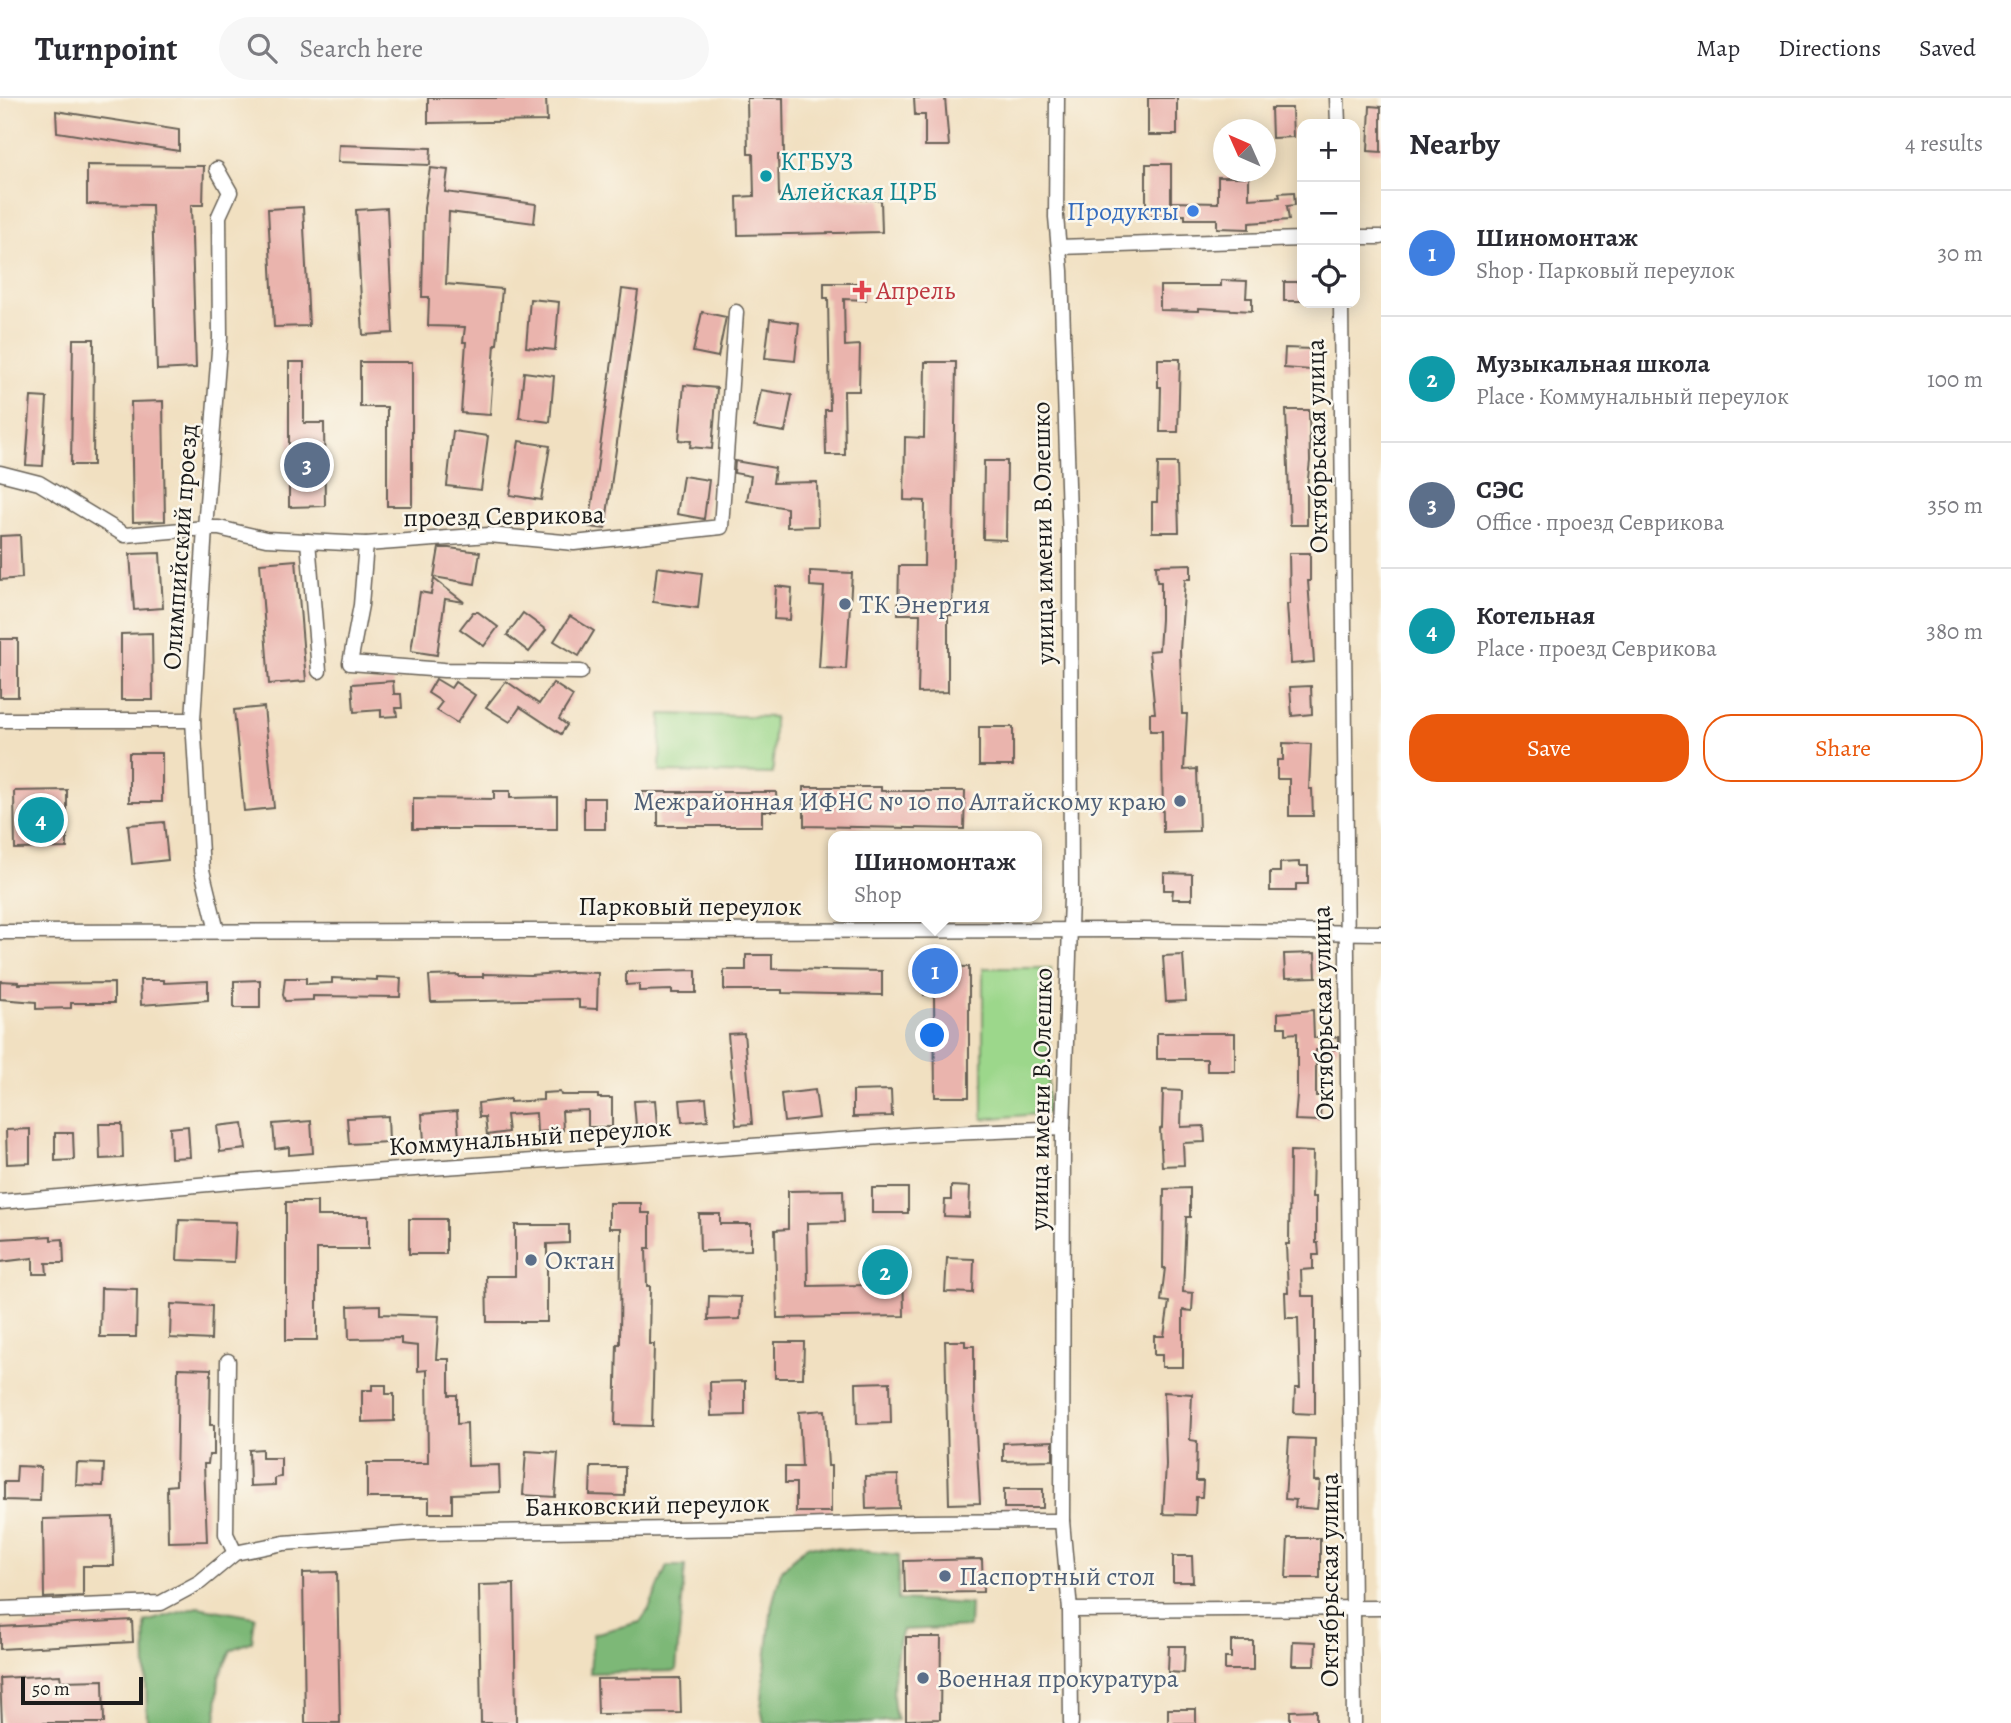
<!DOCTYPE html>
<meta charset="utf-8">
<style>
:root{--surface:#fff;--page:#f7f7f7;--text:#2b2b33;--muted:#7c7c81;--line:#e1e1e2;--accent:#ea580c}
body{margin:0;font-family:Alegreya,serif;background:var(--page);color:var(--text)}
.controls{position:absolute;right:21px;top:21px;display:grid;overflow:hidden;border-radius:14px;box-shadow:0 4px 18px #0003}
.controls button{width:63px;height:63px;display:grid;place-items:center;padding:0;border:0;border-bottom:2px solid var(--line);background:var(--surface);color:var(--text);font:35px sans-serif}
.compass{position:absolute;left:1213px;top:21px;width:63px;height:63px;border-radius:50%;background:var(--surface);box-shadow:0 4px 18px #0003;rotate:315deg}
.scale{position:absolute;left:21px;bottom:18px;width:122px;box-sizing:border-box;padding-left:7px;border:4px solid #1c1c1c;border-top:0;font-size:19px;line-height:24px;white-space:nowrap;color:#1c1c1c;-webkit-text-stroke:5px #fbf7ec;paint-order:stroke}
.you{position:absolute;left:933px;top:938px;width:24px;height:24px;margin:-18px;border:5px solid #fff;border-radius:50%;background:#1a73e8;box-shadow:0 0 0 10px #1a73e833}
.badge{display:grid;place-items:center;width:46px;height:46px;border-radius:50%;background:var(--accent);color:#fff;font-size:23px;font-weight:700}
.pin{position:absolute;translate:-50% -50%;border:4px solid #fff;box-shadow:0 2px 7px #0006}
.popup{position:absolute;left:828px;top:733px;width:214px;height:91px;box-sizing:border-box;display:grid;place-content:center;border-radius:14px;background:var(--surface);filter:drop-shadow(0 2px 5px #0005);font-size:23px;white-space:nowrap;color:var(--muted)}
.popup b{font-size:26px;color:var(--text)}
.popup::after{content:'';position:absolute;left:50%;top:100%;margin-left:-14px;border:14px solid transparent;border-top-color:var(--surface)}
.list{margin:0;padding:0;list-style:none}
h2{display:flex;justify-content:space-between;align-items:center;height:91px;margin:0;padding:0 28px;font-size:30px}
h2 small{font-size:23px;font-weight:400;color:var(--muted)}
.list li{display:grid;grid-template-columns:46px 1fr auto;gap:21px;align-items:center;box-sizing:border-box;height:126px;padding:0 28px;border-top:2px solid var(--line)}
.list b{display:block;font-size:26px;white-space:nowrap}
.list p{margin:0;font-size:23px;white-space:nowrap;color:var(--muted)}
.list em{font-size:23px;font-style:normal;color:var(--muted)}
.actions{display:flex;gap:14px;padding:21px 28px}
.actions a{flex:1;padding:16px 0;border:2px solid var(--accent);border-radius:28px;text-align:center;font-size:24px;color:var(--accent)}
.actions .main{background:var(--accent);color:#fff}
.icon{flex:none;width:38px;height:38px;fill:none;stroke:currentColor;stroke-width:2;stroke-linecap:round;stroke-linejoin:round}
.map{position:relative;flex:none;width:1381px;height:1625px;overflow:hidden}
header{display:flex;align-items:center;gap:42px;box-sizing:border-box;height:98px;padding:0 35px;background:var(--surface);border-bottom:2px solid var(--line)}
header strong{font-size:33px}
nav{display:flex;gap:38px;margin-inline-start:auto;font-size:24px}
.search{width:490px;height:63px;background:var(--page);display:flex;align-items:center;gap:18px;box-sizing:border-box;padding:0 24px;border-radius:38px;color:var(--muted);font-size:26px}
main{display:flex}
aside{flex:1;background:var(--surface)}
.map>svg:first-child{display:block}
.green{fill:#9cd78b;stroke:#5c7a54;stroke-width:2}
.forest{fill:#7db877;stroke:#4c6a4a;stroke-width:2}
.building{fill:#eab4ad}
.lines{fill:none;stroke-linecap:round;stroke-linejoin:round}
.street-casing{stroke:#676156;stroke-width:17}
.street{stroke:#fff;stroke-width:14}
.culture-dot{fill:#0f9aa8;stroke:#fbf7ec;stroke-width:2.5}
.shop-dot{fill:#3f7fe0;stroke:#fbf7ec;stroke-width:2.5}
.health-dot{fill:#e0444e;stroke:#fbf7ec;stroke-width:2.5}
.service-dot{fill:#5c6f8a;stroke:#fbf7ec;stroke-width:2.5}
.labels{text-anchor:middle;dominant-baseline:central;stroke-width:5;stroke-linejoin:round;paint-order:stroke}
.culture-label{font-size:26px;fill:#0d838f;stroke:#fbf7ec;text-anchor:start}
.shop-label{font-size:26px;fill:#366cbe;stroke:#fbf7ec;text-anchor:end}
.health-label{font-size:26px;fill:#be3a42;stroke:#fbf7ec;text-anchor:start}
.street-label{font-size:26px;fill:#1c1c1c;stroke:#fbf7ec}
.service-label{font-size:26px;fill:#4e5e75;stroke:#fbf7ec;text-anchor:start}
</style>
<header>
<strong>Turnpoint</strong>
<div class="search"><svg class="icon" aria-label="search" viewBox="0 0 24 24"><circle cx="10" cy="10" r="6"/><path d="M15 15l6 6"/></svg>Search here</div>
<nav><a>Map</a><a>Directions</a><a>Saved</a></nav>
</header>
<main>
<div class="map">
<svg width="1381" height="1625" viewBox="0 0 1381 1625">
<rect width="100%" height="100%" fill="#fbf7ec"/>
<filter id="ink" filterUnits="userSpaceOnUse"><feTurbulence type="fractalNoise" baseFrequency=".0143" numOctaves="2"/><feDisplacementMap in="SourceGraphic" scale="14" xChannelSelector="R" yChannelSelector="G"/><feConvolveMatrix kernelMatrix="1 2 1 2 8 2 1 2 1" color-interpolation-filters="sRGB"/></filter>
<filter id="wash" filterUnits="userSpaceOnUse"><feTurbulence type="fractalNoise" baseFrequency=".00686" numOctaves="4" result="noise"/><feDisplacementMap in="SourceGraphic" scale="28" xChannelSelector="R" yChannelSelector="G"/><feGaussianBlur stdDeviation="1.57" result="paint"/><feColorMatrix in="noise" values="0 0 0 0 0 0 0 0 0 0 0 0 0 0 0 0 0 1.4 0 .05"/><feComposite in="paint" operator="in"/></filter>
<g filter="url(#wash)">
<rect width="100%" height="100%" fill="#f1e0c1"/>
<g class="green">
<path d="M661 616 774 619 773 676 660 674Z"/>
<path d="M983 870H1051L1047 1015 983 1021Z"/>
</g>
<g class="forest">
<path d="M807 1447 899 1457 898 1502 970 1506 969 1529 903 1532C895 1554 889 1599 897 1622L869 1625H764L761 1610 772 1507 781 1473Z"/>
<path d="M667 1468H685L676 1573 590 1575 593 1536 640 1524 649 1511Z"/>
<path d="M198 1509 255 1519 252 1543 231 1552 219 1579 216 1625H147L145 1524Z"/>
</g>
<g id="blocks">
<g class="building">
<path d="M428 0H546L547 23 428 25Z"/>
<path d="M747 0H783L784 57H778L779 99 881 102 882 134 738 137 737 99 754 98 753 56H748Z"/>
<path d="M914 0H945L949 48H925V17H915Z"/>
<rect x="1148" y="0" width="29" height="37"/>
<path d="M1370 8 1381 9V54L1368 53Z"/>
<path d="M1271 10H1292L1293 39 1272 40Z"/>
<path d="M56 13 179 32V53L57 34Z"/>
<path d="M339 47 431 50 430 67 338 64Z"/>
<path d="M1146 66H1171V104L1218 105V79H1249V101L1280 99 1279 95 1294 94 1295 107 1287 108 1289 122 1249 125V131L1217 130V121H1185V117L1146 118Z"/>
<path d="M87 67 204 68 203 107H191L196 270 157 272 152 107 87 106Z"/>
<path d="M430 70 448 72 445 94 536 106 534 125 449 114 446 186 502 191 497 246H495L490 317 461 315 466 244H463L465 229 428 228 429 199H422L424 110Z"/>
<path d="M303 109 309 228 274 229 268 111Z"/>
<path d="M387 110 393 235 363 237 356 112Z"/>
<path d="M1221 182 1247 183 1246 200H1252V213L1199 210V213L1160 212V188H1221Z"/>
<rect x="1284" y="184" width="18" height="19"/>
<path d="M824 185H866V202L844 201 845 248 860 247 859 293H844L845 357H826L825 312H830L828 200H824Z"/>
<path d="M622 191 638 193 605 431 589 429Z"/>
<path d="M530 201 559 204 555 252 526 249Z"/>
<path d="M702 214 726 219 718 259 693 254Z"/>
<path d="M770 221 799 225 795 263 765 260Z"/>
<path d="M73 241H94L93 367H71Z"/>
<path d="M1285 250 1312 251 1311 272 1284 270Z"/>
<path d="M1158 261H1180L1178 334H1160L1161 289H1158Z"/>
<path d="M289 264H304V325H324L325 408 289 409Z"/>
<path d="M360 264H412V408H387V309H360Z"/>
<path d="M925 264H956L952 517H948V594L918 595 920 516H898L899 468H924L925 403 904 402 905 339 924 340Z"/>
<path d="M524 274 554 278 550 324 519 320Z"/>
<path d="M684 287 717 290 712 351 690 349 691 343 679 342Z"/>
<path d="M761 292 792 297 785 334 754 329Z"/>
<path d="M31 299 47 300 43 368 26 367Z"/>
<path d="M163 303 165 423 133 424 131 304Z"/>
<path d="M1286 312H1309L1310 363 1307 389V427H1290Z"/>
<path d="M453 333 488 338 481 392 447 388Z"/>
<path d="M519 343 550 348 541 402 510 397Z"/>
<path d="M735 363 775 370 773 385 817 384 818 428 787 429V410L747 403 751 378 734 375Z"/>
<path d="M984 363H1007L1006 442 983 441Z"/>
<path d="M1158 365H1177L1179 434H1152V404H1157Z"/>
<path d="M683 378 709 382 704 421 677 416Z"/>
<path d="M20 437 22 480 0 482V438Z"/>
<path d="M439 450H449L480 454 475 486 434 479Z"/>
<path d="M160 455 163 510 134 512 130 456Z"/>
<path d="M1289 455H1310V483H1308L1314 564 1291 566 1287 506H1290Z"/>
<path d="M296 462 306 583 269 586 260 465Z"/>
<path d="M1191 466V481H1185L1180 552 1182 616H1187L1184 672 1197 671 1199 733 1163 734 1162 633H1150V615H1155L1149 553 1159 552 1161 521V484H1157L1156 467Z"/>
<path d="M657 469 702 475 698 510 653 504Z"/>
<path d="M810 473 852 475 846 571 819 570 824 489 810 488Z"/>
<path d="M434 481 464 504 445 501 437 557 411 553 420 494 431 496Z"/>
<path d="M776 488 792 490 790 522 774 521Z"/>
<path d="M473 514H478L498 529 484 548 460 531Z"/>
<path d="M523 515 546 532 529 554 507 537Z"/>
<path d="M570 518 594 533 579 558 554 543Z"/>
<path d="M152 535 153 602H121V536Z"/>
<rect x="0" y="541" width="18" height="58"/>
<path d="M436 581 451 590 455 584 475 597 457 625 436 612 442 604 428 595Z"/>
<path d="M393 583 394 596H401L402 610H396L397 618 381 619V612L354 614 352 586Z"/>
<path d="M506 583 539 606 553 585 573 598 559 621 567 627 561 636 520 609 510 624 486 609Z"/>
<path d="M1311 588 1312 616 1292 618 1290 589Z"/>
<path d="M264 609 274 710 244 713 234 612Z"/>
<rect x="979" y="629" width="34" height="39"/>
<path d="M1283 645 1311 646 1309 691H1312L1313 718H1289V681H1277V662H1283Z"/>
<rect x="129" y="655" width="33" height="49"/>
<path d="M804 689H881V693H965L964 731 804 728Z"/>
<path d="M67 692V750L15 751 14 693Z"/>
<path d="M494 693H510V700L557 699V731H413V700L494 701Z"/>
<path d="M642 694H776L777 713H762V728H658V713H642Z"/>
<rect x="584" y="700" width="21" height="31"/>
<path d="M164 724 168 762 132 766 128 727Z"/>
<path d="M1299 764V768H1308V786H1296V793H1270V774H1280V765Z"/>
<path d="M1164 775 1192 776V801H1172L1173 792H1164Z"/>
<path d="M1315 855 1316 879 1285 880 1284 856Z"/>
<path d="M746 857H772V871L882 873V897L782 895V892H724V872H746Z"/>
<path d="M1183 857 1186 903 1166 904 1163 858Z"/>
<path d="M925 868 969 869V999H935L934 897H924Z"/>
<path d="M696 872V895H672V892L639 893V886L626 887V874Z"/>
<path d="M573 874 598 875 597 911 579 910V902L572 901 431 904 429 878 459 877V879H483V876L530 877Z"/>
<path d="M377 879 401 880 400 899 313 898V902L285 903 283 897 285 880H306V886L332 885V880L377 882Z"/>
<path d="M140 882H164V885L208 883V902L141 907Z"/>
<path d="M260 882V910H234V883Z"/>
<path d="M0 883 19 884V886L114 885V905H71V910L36 911V904L0 901Z"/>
<path d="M1313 912 1314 940 1338 939V951L1316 952V998H1321L1320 1023 1295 1022 1297 997V935L1286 936V929H1278V915Z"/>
<path d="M744 935 752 1026 736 1027 728 936Z"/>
<path d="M1157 935H1235V973H1207V961H1157Z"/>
<path d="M815 992 819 1020 784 1024 781 996Z"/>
<path d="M891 992 892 1018 853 1019V993Z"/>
<path d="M1163 992 1182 993 1181 1029 1204 1028 1205 1044 1183 1045 1184 1067 1162 1068 1160 1031 1162 1030Z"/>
<path d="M560 994 561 997H598V1000H612V1029H588V1012L562 1013 563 1032 537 1034 536 1015 506 1017 508 1034 487 1037 485 1019H479L478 1005 510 1001V1004L543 1002V995Z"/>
<path d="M706 1000 708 1022 682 1024 680 1002Z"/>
<path d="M655 1002 657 1027 636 1028 634 1003Z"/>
<path d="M457 1013 459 1040 424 1043 422 1016Z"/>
<path d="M388 1018 389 1044 349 1046 347 1020Z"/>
<path d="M311 1023 313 1055 289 1057V1049L275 1051 273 1026Z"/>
<path d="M243 1025 246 1051 220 1054 217 1028Z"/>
<path d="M99 1026H122L123 1060 100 1061Z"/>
<path d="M188 1028 190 1059 171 1060 170 1030Z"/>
<path d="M30 1031V1065L7 1066 6 1032Z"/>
<path d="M55 1035H73L74 1062 55 1063Z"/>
<path d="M1290 1053 1313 1054 1312 1099H1316V1145H1318L1319 1157H1313V1171L1301 1172 1302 1198H1315V1316L1294 1315 1295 1290H1300L1298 1220H1286L1285 1194H1288L1286 1146H1289Z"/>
<path d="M951 1088 970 1089 969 1119 944 1118 945 1102H951Z"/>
<rect x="872" y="1090" width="36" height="25"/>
<path d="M1190 1090V1119H1186L1183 1194 1193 1195 1192 1213 1183 1212V1269H1162V1257H1154V1238H1164L1169 1204 1161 1203 1165 1170H1163L1164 1091Z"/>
<path d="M843 1092 844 1124 807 1125 808 1188 867 1187V1161L903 1160 904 1218 777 1220 775 1132 788 1131V1093Z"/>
<path d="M286 1104H317V1118H368V1151H317V1242H286Z"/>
<path d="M609 1105H641V1115H650V1150H646L647 1188H650L649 1246H654L652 1328 615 1327 617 1246H620L621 1130H609Z"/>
<path d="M699 1116H720V1126H751V1152L700 1153Z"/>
<rect x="409" y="1121" width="37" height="35"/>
<path d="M179 1122 236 1124 234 1164 177 1162Z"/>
<path d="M515 1127H569V1145L547 1146V1224H487L486 1178H515Z"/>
<path d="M51 1138V1142L63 1141 64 1165H46L47 1176H33V1160L0 1164V1141Z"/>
<path d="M947 1160 974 1161 973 1195 945 1194Z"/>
<path d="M101 1190 137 1191 136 1239H100Z"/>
<path d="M709 1198 741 1199 740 1221 708 1222Z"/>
<path d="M171 1206 212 1208 211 1242 170 1240Z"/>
<path d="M380 1207V1216L439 1218 436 1261H449V1297H457V1326L467 1325 468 1368 499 1367 500 1394 452 1396V1415H429V1400H367V1365H428L427 1272 418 1273V1248L401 1246V1240L349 1241 348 1208Z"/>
<path d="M945 1243H965V1248H974V1299L980 1405 949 1406Z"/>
<path d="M775 1244H804L803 1280H775Z"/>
<path d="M178 1270 211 1271 210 1327H214V1357H209L208 1366H204L207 1443 168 1444 167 1388 176 1387Z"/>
<path d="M745 1283V1317L711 1318 710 1284Z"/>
<path d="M890 1284 891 1325 857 1326 856 1285Z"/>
<path d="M372 1287H386V1296H394V1323L362 1324V1292H372Z"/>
<path d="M1164 1294 1192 1296 1190 1342 1197 1343 1196 1383H1203L1202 1399H1196L1195 1417 1163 1416 1166 1367Z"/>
<path d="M825 1312 828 1368H831V1414H796V1385H785V1369H802L799 1314Z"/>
<path d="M1289 1340 1315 1341 1314 1383H1320L1317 1411 1295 1409 1296 1402 1285 1401Z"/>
<path d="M1053 1343V1362L1003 1363V1345Z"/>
<path d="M262 1351V1360H281V1379L275 1380V1387L250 1388 249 1352Z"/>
<path d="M526 1353 558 1355 555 1399 523 1397Z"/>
<path d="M77 1365 104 1366 103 1388 76 1387Z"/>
<path d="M17 1368 41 1369 40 1403 4 1402V1384H16Z"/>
<path d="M591 1369H625V1398L590 1397Z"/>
<path d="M898 1377 899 1410 866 1411 865 1378Z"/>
<rect x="1004" y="1391" width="39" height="19"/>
<path d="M113 1419 114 1468H83V1498L44 1500 43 1421Z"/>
<path d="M1288 1440H1320V1480H1286Z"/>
<path d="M1173 1458H1192L1193 1484H1173Z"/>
<path d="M982 1461 983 1494 905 1495 904 1463Z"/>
<path d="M337 1474 340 1625H305L303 1475Z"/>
<path d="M514 1486 516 1625H481L479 1487Z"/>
<path d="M132 1522 133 1544 0 1551V1529Z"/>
<path d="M906 1539H941L940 1621 906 1622Z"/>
<path d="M1231 1543H1253V1572H1225V1560H1231Z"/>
<path d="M1293 1543 1316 1544 1315 1567H1292Z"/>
<path d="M1169 1548H1185L1184 1575 1168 1574Z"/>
<path d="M60 1577 61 1583 103 1582 104 1625H2L0 1580Z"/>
<path d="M680 1580 681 1615 598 1616 597 1581Z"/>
<rect x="1168" y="1611" width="28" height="14"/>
<path d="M1316 1612V1625H1290V1613Z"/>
</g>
</g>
</g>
<g filter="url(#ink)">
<use href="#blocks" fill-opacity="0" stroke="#676156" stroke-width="2"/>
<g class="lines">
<g class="street-casing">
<g id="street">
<path d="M1057 0 1056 119 1061 173 1070 447 1071 800 1063 1030 1062 1423 1070 1512 1071 1625"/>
<path d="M1337 0 1338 26"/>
<path d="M217 71 230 94 219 118 220 240 205 430 193 622 202 772 217 833"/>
<path d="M1355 139H1381"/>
<path d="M1059 149 1302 141"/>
<path d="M1341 205 1354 1625"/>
<path d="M0 375 39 385 125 437 205 430H219L266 441 366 446 489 437 574 445 721 429 736 214"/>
<path d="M308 443 319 573"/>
<path d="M366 446 361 507 350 565 444 572 581 574"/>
<path d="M0 622H193"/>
<path d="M0 834 1141 832 1381 835"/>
<path d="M0 1104 268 1081 927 1036 1063 1030"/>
<path d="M228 1263 226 1436 235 1455"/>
<path d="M0 1511 161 1505 200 1484 235 1455 284 1445 419 1435 737 1430 916 1424 1062 1423"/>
<path d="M1070 1512 1381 1510"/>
</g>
</g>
<use href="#street" class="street"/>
</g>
</g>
<circle class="culture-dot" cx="766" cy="78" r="7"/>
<circle class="shop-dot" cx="1193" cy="113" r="7"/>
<path class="health-dot" d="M858.5 181.5h7v7h7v7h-7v7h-7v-7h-7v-7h7z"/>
<g class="service-dot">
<circle cx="845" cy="506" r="7"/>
<circle cx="1180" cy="703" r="7"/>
<circle cx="531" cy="1162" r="7"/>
<circle cx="945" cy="1478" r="7"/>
<circle cx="923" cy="1580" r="7"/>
</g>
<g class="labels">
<g class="culture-label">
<text x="780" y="63">КГБУЗ<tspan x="780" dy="30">Алейская ЦРБ</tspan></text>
</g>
<g class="shop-label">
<text x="1179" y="113">Продукты</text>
</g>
<g class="health-label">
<text x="876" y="192">Апрель</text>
</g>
<g class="street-label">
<text transform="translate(1317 348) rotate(-91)">Октябрьская улица</text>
<text transform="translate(504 418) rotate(-1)">проезд Севрикова</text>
<text transform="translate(1043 435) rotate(-91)">улица имени В.Олешко</text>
<text transform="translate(180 449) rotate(-86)">Олимпийский проезд</text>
<text x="690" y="808">Парковый переулок</text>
<text transform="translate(1323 915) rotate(-91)">Октябрьская улица</text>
<text transform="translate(1041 1001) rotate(-89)">улица имени В.Олешко</text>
<text transform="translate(530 1039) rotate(-4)">Коммунальный переулок</text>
<text transform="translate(647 1407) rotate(-1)">Банковский переулок</text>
<text transform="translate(1329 1482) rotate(-90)">Октябрьская улица</text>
</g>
<g class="service-label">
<text x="859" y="506">ТК Энергия</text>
<text x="1166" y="703" text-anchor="end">Межрайонная ИФНС № 10 по Алтайскому краю</text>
<text x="545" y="1162">Октан</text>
<text x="959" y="1478">Паспортный стол</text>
<text x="937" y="1580">Военная прокуратура</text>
</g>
</g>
</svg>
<div class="controls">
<button>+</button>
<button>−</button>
<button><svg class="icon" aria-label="locate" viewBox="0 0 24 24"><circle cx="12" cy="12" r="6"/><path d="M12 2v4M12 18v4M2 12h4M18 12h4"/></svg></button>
</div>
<svg class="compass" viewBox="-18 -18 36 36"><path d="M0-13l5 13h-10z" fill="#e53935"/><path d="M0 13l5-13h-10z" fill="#7c7c81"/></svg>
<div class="scale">50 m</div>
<div class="you"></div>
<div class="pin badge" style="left:935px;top:873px;background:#3f7fe0">1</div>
<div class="popup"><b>Шиномонтаж</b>Shop</div>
<div class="pin badge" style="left:885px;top:1174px;background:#0f9aa8">2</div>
<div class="pin badge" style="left:307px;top:367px;background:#5c6f8a">3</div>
<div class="pin badge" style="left:41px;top:722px;background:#0f9aa8">4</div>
</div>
<aside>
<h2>Nearby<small>4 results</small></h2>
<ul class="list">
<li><span class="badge" style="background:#3f7fe0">1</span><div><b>Шиномонтаж</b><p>Shop · Парковый переулок</p></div><em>30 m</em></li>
<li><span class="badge" style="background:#0f9aa8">2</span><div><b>Музыкальная школа</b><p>Place · Коммунальный переулок</p></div><em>100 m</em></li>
<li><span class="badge" style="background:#5c6f8a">3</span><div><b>СЭС</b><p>Office · проезд Севрикова</p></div><em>350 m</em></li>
<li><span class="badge" style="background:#0f9aa8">4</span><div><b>Котельная</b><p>Place · проезд Севрикова</p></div><em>380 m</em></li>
</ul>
<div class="actions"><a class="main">Save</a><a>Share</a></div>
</aside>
</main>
